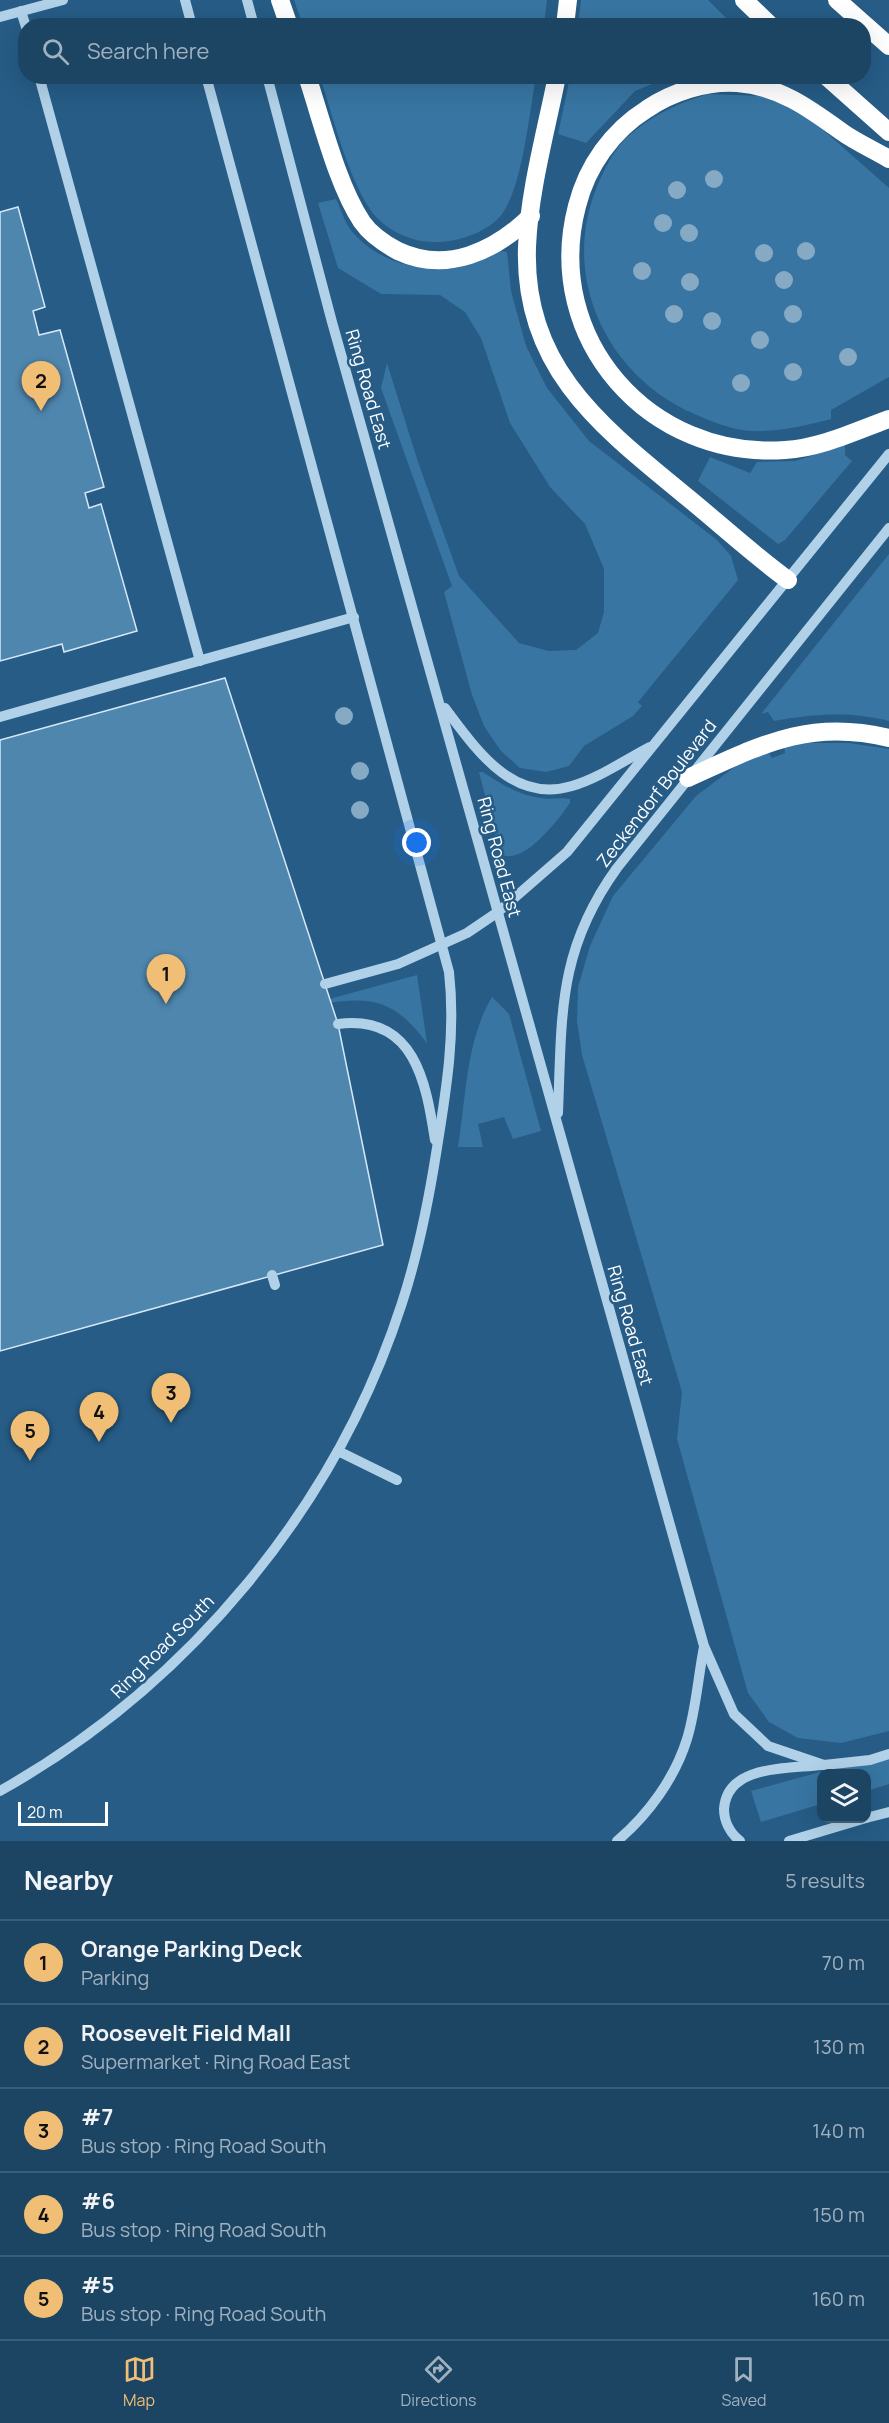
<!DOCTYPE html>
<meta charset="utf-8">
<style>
:root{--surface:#1c4564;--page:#294f6d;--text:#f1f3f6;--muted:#a0b1bf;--line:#3a5d78;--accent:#f1be76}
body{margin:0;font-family:Manrope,sans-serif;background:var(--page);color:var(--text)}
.controls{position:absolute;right:18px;bottom:18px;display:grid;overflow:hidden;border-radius:12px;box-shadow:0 6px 24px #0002}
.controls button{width:54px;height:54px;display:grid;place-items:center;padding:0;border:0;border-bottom:2px solid var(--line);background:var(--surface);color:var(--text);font:30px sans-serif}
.scale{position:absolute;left:18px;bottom:15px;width:90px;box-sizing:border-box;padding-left:6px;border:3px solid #fff;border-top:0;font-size:16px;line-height:21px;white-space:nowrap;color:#fff;-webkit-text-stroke:4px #265c86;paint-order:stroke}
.you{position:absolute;left:417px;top:843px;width:21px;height:21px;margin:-15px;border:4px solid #fff;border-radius:50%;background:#1a73e8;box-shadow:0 0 0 9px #1a73e833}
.badge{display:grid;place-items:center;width:39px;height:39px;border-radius:50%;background:var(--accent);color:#111;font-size:20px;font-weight:700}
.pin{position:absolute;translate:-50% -50px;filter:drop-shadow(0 2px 3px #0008)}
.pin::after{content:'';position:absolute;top:32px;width:21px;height:18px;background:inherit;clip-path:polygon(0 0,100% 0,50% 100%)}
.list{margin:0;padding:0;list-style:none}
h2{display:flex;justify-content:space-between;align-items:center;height:78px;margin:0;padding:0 24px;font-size:26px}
h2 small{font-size:20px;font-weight:400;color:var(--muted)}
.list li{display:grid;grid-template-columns:39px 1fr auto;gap:18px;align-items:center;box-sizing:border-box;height:84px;padding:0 24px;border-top:2px solid var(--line)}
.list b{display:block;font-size:22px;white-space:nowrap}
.list p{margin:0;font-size:20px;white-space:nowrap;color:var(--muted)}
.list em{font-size:20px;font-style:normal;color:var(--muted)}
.icon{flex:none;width:33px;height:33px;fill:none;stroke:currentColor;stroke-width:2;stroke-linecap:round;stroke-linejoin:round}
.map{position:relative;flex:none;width:889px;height:1841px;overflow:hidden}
.search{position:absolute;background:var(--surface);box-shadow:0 6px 24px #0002;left:18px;right:18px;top:18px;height:66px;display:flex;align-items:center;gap:15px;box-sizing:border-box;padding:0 21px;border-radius:24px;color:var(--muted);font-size:22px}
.sheet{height:498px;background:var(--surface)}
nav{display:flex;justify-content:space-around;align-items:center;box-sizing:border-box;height:84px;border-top:2px solid var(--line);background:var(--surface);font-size:16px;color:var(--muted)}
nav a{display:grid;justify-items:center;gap:3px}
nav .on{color:var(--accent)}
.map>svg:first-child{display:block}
.green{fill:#3875a2}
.building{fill:#4f86ae;stroke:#d5e8f7;stroke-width:1.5}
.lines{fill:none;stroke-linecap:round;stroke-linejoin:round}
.minor{stroke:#b1d1e8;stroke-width:10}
.highway{stroke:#fff;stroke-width:18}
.tree{fill:#86a9c4}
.labels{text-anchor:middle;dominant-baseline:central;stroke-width:5;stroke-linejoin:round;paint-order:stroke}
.street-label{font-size:18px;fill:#fff;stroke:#265c86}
</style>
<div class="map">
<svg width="889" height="1841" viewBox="0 0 889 1841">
<rect width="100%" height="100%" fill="#265c86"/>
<g class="green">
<path d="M294 0H547L544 25 303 26Z"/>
<path d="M581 0H708L733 25H578Z"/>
<path d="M320 77H536C529 113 523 185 502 214 488 233 455 243 433 242 410 242 383 229 370 209 347 175 333 116 320 77Z"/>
<path d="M570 77V76L669 77 635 91 586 143 558 134Z"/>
<path d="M708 94 761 96 803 112 889 188V377L831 410V419C807 425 784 431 759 431 735 432 712 422 690 412 606 373 561 277 596 189 604 170 615 146 632 133 656 113 679 103 708 94Z"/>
<path d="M336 199C341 209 344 220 350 229 375 262 424 275 464 266 477 263 493 248 507 252L511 291 526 346 547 388 589 441 717 540 731 556 738 580 638 702 642 706 633 716 584 746 569 766 546 772 520 768 501 751 484 726 472 695 444 592 452 586 381 388 387 363 418 462 459 576 519 643 549 651 576 650 598 633 604 612V569L585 524 550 487 510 423 481 338 465 312 440 295 381 294 338 268 318 203Z"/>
<path d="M845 445V455L852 461 785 540 778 544 698 481 710 457 750 473 757 462 795 461Z"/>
<path d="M889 554V721C847 711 816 714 774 721L768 712 761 714Z"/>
<path d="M807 743H849L889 749V1731L841 1743 798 1738 769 1722 748 1693 677 1439 682 1392 582 1055 577 1021 578 987 590 946 613 896 696 796 741 762 767 750 772 758 785 753 784 746Z"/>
<path d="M479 772H483C501 784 518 795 541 798 550 800 560 797 570 799V803C558 820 523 867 500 854Z"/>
<path d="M417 975 427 1043C395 1002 377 996 326 1003L333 998Z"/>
<path d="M492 997 509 1014 541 1131 513 1139 504 1117 478 1124 483 1147H458C466 1098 466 1040 492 997Z"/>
<path d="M889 1753V1784L867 1791 866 1774H822L821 1804 761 1822 751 1791Z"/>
</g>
<g class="building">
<path d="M18 207 45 307 33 311 39 335 60 330 104 487 85 493 89 508 101 504 137 631 64 652 62 644 0 661V212Z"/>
<path d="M225 678 338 1024 383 1245 0 1351V740Z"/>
</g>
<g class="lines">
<g class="minor">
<path d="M185 0 192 26"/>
<path d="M247 0 254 26"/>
<path d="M21 11 26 27"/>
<path d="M0 17 63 0"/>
<path d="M39 76 200 661"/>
<path d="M267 76 332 322 704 1646 734 1714 768 1746 824 1765 870 1760 889 1754"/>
<path d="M445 708C476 749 512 804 572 786 599 778 625 760 650 747"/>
<path d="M0 717 354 617"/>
<path d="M325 984 398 964 467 933 498 912 567 852 889 454"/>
<path d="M338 1024C415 1014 426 1083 435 1140"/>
<path d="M558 1113C562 1016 557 951 617 868L889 528"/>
<path d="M272 1275 275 1285"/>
<path d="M338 1451 397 1480"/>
<path d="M0 1791C187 1686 336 1508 402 1303 418 1254 428 1204 436 1154 446 1092 456 1034 449 972L206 76"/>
<path d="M866 1818 889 1812"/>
<path d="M617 1841C648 1815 675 1778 687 1739 696 1710 698 1677 704 1647"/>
<path d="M740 1841C730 1833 724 1821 724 1809 727 1764 789 1769 821 1765"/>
<path d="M789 1841 866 1818"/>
</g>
<g class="highway">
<path d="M280 0 289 26"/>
<path d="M744 0 771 26"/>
<path d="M837 0 889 46"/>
<path d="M565 26 568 0"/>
<path d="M307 76C322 121 337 184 362 222 371 235 385 244 398 251 447 274 495 251 531 216"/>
<path d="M557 76C546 131 529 192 527 247 523 366 599 425 682 493 718 522 751 553 788 580"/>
<path d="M826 76 889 132"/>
<path d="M889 159C874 150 856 142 842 132 809 108 779 86 737 83 706 81 672 92 647 109 612 131 587 166 577 206 542 339 650 460 785 450 820 448 856 431 889 419"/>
<path d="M688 778C759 746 808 718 889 738"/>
</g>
</g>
<g class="tree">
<circle cx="714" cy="179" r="9"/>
<circle cx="677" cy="190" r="9"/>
<circle cx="663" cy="223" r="9"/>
<circle cx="689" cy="233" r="9"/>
<circle cx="806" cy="251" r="9"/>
<circle cx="764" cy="253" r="9"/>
<circle cx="642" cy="271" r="9"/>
<circle cx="784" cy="280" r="9"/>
<circle cx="690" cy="282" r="9"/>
<circle cx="674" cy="314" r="9"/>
<circle cx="793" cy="314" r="9"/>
<circle cx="712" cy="321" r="9"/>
<circle cx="760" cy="340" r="9"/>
<circle cx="848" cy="357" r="9"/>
<circle cx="793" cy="372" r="9"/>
<circle cx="741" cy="383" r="9"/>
<circle cx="344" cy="716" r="9"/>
<circle cx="360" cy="771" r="9"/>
<circle cx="360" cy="810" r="9"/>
</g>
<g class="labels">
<g class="street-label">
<text transform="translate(369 389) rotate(74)">Ring Road East</text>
<text transform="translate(656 793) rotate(-52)">Zeckendorf Boulevard</text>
<text transform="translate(500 857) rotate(75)">Ring Road East</text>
<text transform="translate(631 1325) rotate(74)">Ring Road East</text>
<text transform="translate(162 1646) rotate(-45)">Ring Road South</text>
</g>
</g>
</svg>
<div class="controls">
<button><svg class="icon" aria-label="layers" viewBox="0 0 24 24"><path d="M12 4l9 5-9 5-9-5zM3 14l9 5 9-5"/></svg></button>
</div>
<div class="scale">20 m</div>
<div class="you"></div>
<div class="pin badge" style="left:166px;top:1004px">1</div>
<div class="pin badge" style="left:41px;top:411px">2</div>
<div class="pin badge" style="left:171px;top:1423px">3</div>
<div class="pin badge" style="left:99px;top:1442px">4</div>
<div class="pin badge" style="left:30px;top:1461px">5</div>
<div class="search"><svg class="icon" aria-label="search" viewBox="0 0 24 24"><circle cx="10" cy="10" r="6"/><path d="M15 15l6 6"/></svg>Search here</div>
</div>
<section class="sheet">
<h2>Nearby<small>5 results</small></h2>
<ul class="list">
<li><span class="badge">1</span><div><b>Orange Parking Deck</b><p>Parking</p></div><em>70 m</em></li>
<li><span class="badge">2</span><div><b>Roosevelt Field Mall</b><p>Supermarket · Ring Road East</p></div><em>130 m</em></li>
<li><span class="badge">3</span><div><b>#7</b><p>Bus stop · Ring Road South</p></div><em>140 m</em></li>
<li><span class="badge">4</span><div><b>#6</b><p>Bus stop · Ring Road South</p></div><em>150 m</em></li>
<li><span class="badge">5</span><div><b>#5</b><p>Bus stop · Ring Road South</p></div><em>160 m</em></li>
</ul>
</section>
<nav>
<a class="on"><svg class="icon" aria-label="map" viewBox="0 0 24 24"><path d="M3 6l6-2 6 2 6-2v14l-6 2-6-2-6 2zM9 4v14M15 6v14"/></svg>Map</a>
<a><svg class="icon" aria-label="directions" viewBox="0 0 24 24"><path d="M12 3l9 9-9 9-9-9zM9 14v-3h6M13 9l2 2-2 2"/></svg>Directions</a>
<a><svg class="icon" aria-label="saved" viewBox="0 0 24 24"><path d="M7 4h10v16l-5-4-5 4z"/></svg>Saved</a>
</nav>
